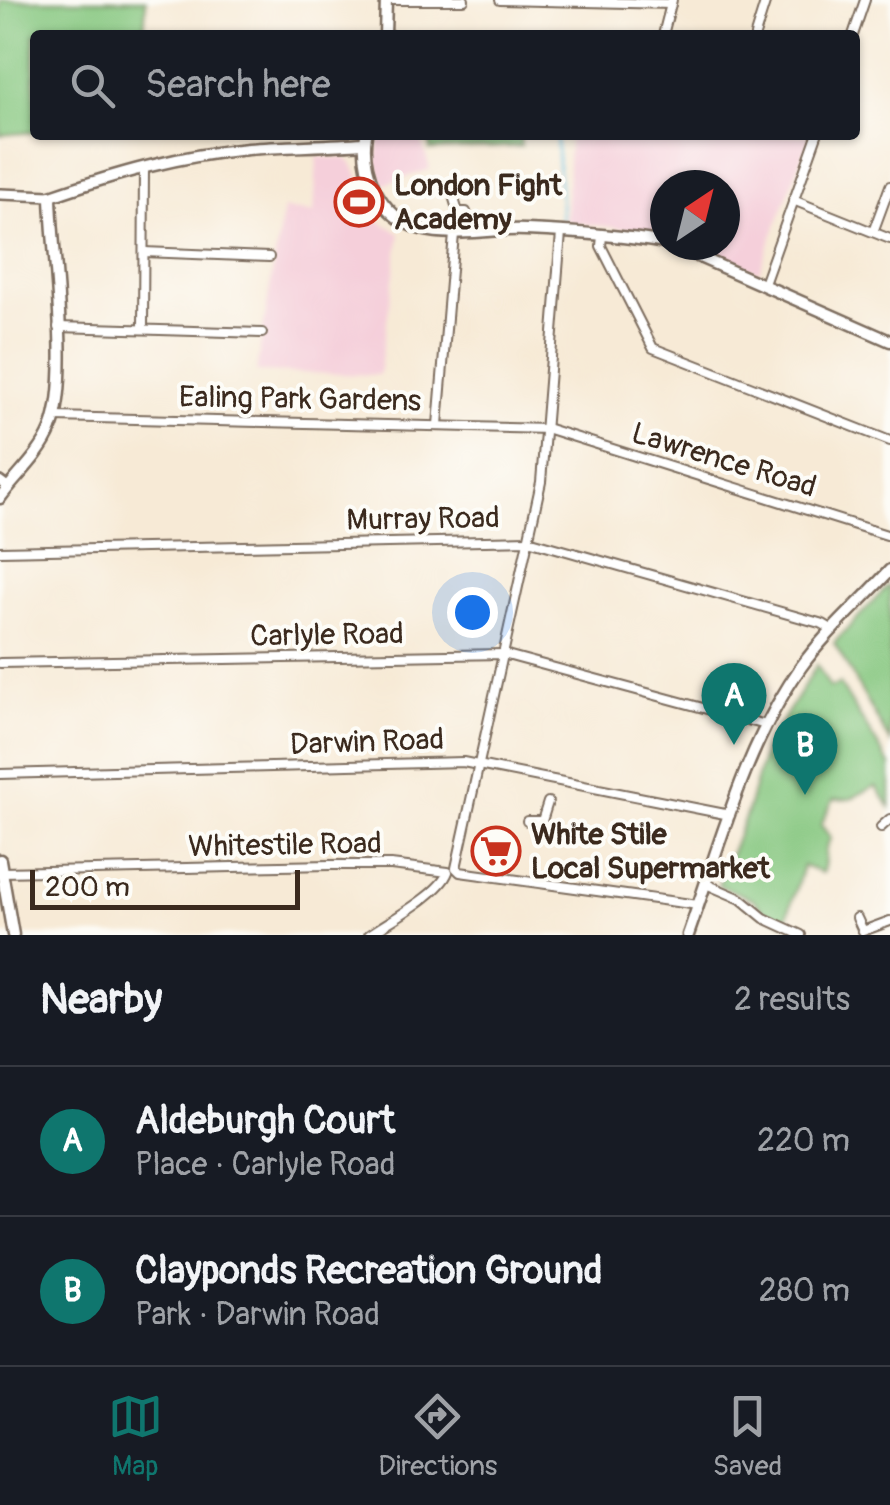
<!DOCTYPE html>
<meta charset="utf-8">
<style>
:root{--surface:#171b24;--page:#20242c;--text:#f1f3f6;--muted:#9ea1a6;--line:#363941;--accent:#0f766e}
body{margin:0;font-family:Pangolin,sans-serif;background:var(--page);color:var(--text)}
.compass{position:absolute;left:650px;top:170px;width:90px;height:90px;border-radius:50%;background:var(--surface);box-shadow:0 2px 8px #0004;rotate:35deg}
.scale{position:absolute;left:30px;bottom:25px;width:270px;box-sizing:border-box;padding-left:10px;border:5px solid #3b2a1e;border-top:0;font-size:28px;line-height:35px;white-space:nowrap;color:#3b2a1e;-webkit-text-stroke:8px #fdfcf7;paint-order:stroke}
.you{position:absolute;left:472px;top:612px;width:35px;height:35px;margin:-25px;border:8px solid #fff;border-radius:50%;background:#1a73e8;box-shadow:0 0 0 15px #1a73e833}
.badge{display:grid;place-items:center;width:65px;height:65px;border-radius:50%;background:var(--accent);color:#fff;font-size:32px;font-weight:700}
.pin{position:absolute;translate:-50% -82px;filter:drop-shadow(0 2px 5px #0008)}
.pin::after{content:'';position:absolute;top:52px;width:35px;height:30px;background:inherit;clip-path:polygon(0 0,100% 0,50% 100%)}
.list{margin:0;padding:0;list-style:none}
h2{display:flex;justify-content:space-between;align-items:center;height:130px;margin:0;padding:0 40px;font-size:42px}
h2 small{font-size:32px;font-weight:400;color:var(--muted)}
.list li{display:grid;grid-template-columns:65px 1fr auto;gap:30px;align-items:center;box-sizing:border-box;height:150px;padding:0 40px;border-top:2px solid var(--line)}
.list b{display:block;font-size:38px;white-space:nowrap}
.list p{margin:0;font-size:32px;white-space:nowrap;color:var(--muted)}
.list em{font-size:32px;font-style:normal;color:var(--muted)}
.icon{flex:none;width:55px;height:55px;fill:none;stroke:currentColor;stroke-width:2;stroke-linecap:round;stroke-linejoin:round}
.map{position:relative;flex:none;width:890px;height:935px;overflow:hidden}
.search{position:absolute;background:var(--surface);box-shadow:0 2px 8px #0004;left:30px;right:30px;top:30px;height:110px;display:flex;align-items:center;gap:25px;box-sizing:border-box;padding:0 35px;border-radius:10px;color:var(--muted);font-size:38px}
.sheet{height:430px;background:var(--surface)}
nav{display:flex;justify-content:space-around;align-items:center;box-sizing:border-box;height:140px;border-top:2px solid var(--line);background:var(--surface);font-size:28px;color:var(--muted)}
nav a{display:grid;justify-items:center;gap:5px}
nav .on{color:var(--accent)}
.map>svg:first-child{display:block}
.built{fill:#f5cfda}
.green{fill:#84c67e;stroke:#60784e;stroke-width:2.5}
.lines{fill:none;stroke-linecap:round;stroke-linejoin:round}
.stream{stroke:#65c3e3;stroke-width:2.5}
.minor-casing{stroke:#7d6d5e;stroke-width:12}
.tertiary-casing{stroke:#7d6d5e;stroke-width:14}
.secondary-casing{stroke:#7d6d5e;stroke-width:15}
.minor{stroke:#fff;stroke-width:8}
.tertiary{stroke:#fff;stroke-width:9}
.secondary{stroke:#fff;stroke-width:10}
.labels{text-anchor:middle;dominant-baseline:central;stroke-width:8;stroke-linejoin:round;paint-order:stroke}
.poi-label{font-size:30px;font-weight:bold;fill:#3b2a1e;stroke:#fdfcf7;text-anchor:start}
.street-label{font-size:30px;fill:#3b2a1e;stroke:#fdfcf7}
</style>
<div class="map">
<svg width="890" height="935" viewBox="0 0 890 935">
<rect width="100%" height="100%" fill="#fdfcf7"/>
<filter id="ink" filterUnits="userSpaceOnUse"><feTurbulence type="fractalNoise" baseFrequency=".01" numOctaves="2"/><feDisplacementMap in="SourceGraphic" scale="20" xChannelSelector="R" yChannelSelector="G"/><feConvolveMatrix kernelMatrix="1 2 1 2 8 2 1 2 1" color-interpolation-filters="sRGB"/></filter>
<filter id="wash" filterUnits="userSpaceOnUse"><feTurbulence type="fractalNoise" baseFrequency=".0048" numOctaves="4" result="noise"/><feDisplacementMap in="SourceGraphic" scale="40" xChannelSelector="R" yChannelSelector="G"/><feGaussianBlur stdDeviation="2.25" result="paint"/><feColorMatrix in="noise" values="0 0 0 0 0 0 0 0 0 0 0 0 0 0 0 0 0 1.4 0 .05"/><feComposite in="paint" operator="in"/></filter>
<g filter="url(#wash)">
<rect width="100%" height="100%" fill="#f7ead6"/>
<g class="built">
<path d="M379 135H420L430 169 383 185 377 163Z"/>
<path d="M569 135H810L759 272 695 245H725V185H665V233L566 222Z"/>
<path d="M317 157 344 158 352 163 379 221 400 233 379 375 256 372 283 209 314 213Z"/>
</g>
<g class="green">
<path d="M0 0H146L144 35H35V132L0 135Z"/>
<path d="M430 135H520L521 146 430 150Z"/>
<path d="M888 586 890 588V742L834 643Z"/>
<path d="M817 665 830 688 840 684 890 765V807L876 786 850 799 833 800 821 825 831 838C821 853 828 861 822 873L803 866 785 923 767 914 753 899 718 885 747 812 765 749Z"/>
</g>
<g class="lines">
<path class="stream" d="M556 135 562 221"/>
</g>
</g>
<g filter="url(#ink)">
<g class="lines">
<g class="minor-casing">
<g id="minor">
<path d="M387 0H464"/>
<path d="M500 0 671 4"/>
<path d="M663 35 672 0"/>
<path d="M755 35 766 0"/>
<path d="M853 35 865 0"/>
<path d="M454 199 458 212H466L472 232"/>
<path d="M793 200 890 239"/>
<path d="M873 232 890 186"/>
<path d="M561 233 541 482 456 868 460 872 698 905"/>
<path d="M602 236 601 246 653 348 890 441"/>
<path d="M144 252 269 257"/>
<path d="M764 284 817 135"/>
<path d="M58 327 262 333"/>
<path d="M143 329 144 168"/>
<path d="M55 417 549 429 890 536"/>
<path d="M438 425 454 234"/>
<path d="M0 481 8 487"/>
<path d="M0 551 528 540 823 624 833 630"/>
<path d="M0 663 503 654 766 725"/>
<path d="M0 774 463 762 730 815"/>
<path d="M527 821H542L548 802"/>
<path d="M881 827 890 819"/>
<path d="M2 872 330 865H391L448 872C440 894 389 921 369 935"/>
<path d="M706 884 741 899 764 918 801 935"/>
<path d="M857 918 863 931 890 921"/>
</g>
</g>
<g class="tertiary-casing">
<path id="tertiary" d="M0 194 51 196"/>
</g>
<g class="secondary-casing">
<g id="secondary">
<path d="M385 35 386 0"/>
<path d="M366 135C363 152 367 172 374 188 406 253 470 227 526 230 572 232 620 235 665 243"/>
<path d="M672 245 890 341"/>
<path d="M0 498C17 475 40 456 51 429 72 377 52 256 51 196 115 174 180 155 248 149 286 146 325 146 364 143"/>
<path d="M0 860 13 935"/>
<path d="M688 935C720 844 745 746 801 667 826 632 861 602 890 570"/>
</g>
</g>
<use href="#minor" class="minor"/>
<use href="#tertiary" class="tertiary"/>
<use href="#secondary" class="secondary"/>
</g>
</g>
<defs>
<g id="stadium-ring" transform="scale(2.5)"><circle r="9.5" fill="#fdfcf7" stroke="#c8321e" stroke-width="1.5"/><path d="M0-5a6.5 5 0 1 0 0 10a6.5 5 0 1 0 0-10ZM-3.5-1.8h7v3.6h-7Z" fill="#c8321e"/></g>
<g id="supermarket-ring" transform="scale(2.5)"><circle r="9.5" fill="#fdfcf7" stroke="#c8321e" stroke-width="1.5"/><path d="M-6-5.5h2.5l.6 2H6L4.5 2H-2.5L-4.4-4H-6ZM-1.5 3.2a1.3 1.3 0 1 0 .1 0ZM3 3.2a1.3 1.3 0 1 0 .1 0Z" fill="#c8321e"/></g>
</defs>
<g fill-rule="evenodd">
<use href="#stadium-ring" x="359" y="202"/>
<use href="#supermarket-ring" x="496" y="851"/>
</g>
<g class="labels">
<g class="poi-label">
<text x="394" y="185">London Fight<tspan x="394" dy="34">Academy</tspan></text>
<text x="531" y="834">White Stile<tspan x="531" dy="34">Local Supermarket</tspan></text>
</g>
<g class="street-label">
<text transform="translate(300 399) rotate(1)">Ealing Park Gardens</text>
<text transform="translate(724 460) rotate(17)">Lawrence Road</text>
<text transform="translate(423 519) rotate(-1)">Murray Road</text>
<text transform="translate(327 635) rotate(-1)">Carlyle Road</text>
<text transform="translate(367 742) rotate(-2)">Darwin Road</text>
<text transform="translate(285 845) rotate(-1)">Whitestile Road</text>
</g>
</g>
</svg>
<svg class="compass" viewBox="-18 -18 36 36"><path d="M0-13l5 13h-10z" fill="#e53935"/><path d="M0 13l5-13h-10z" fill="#9ea1a6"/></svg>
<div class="scale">200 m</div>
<div class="you"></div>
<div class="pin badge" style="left:734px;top:745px">A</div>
<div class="pin badge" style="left:805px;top:795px">B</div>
<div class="search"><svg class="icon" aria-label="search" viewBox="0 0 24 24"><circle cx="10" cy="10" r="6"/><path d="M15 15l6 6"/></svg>Search here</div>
</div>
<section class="sheet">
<h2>Nearby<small>2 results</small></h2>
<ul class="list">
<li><span class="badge">A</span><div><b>Aldeburgh Court</b><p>Place · Carlyle Road</p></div><em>220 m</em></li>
<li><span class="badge">B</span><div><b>Clayponds Recreation Ground</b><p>Park · Darwin Road</p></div><em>280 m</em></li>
</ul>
</section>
<nav>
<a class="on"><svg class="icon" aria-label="map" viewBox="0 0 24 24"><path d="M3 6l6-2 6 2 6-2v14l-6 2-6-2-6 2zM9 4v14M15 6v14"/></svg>Map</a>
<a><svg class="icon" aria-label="directions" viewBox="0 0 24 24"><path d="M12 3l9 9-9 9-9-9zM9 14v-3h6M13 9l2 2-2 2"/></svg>Directions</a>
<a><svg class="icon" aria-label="saved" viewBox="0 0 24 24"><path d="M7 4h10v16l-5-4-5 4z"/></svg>Saved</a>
</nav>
